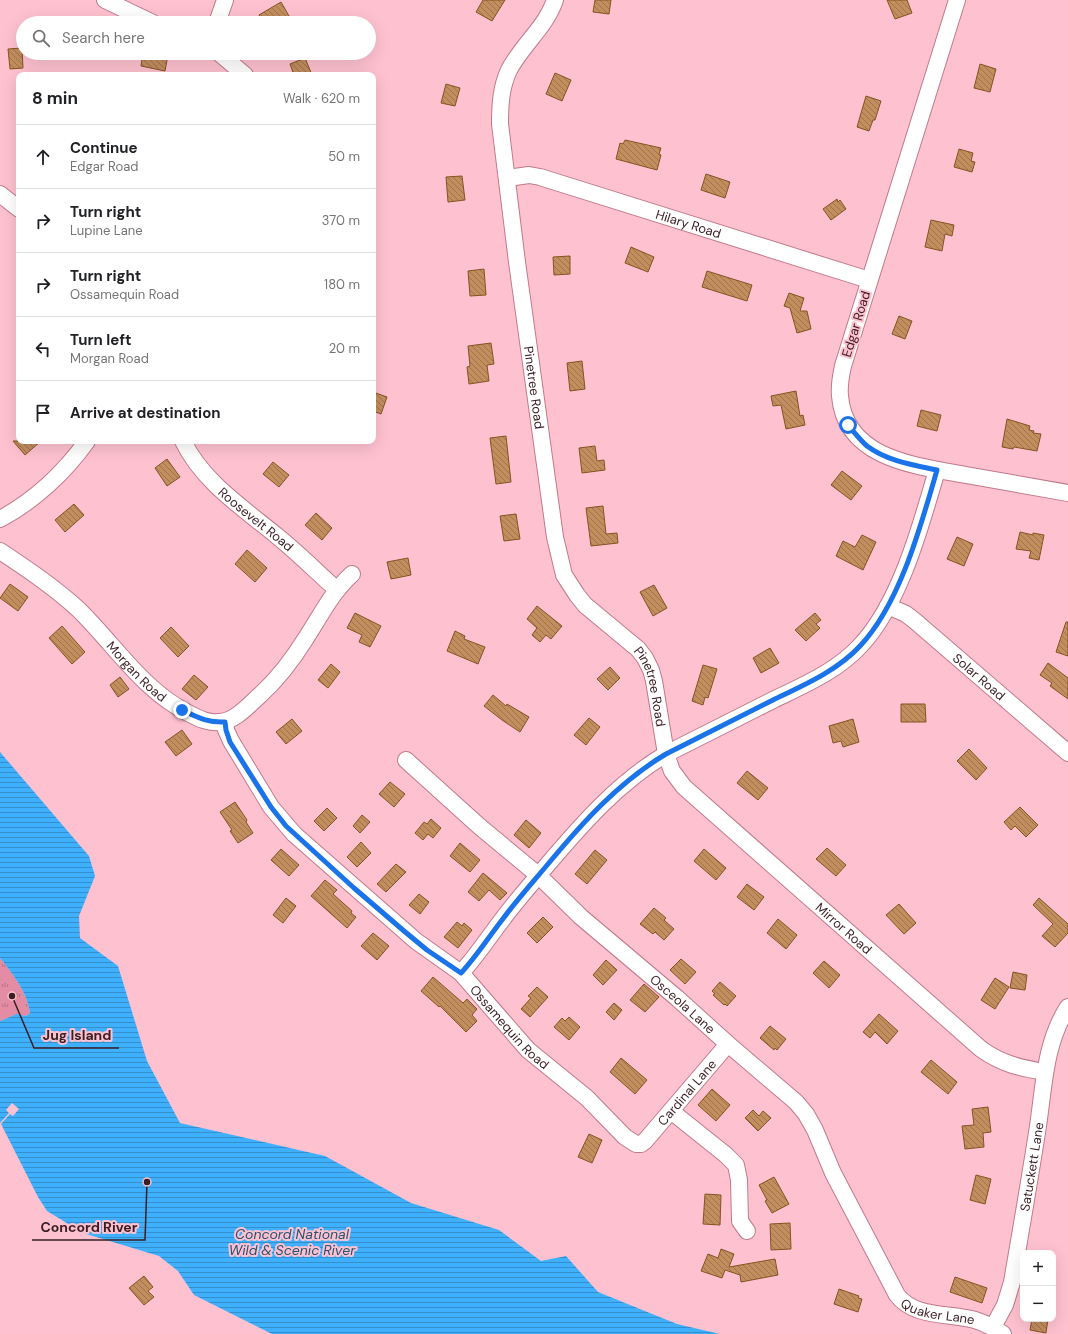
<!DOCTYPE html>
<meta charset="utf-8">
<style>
:root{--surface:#fff;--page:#f2f2f2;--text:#202124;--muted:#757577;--line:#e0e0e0}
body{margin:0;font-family:"DM Sans",sans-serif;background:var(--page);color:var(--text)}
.controls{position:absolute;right:12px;bottom:12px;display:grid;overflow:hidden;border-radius:8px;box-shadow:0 4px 16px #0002}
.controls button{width:36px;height:36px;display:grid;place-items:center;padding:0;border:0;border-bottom:1px solid var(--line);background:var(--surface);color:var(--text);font:20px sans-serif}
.stop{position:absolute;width:12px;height:12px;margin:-9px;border:3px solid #1a73e8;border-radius:50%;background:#fff}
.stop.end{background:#1a73e8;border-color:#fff;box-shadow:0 1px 4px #0008}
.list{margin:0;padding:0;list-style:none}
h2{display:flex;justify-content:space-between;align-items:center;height:52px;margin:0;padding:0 16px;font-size:17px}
h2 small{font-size:13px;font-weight:400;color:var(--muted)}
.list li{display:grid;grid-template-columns:26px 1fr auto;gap:12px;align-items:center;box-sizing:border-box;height:64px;padding:0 16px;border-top:1px solid var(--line)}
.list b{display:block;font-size:15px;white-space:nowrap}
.list p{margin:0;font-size:13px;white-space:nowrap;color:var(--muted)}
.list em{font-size:13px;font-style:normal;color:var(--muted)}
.icon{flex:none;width:22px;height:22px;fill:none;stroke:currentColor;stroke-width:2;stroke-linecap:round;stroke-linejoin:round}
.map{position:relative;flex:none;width:1068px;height:1334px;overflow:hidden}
.search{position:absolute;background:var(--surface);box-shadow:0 4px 16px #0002;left:16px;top:16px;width:360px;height:44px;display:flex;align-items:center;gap:10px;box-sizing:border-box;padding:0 14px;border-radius:22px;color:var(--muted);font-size:15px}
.panel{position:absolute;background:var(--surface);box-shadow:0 4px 16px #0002;left:16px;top:72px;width:360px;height:372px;border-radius:8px}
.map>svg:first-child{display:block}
.park{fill:url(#park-tufts)}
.water{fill:url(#water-rules)}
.pier{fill:#fec1cf}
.building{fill:url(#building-back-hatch);stroke:#835321}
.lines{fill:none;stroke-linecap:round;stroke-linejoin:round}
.minor-casing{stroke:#c0798b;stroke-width:18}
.minor{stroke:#fff;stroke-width:16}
.route{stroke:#1a73e8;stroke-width:5}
.labels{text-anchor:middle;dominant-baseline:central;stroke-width:4;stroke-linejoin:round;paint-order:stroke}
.street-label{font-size:13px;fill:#3a1e25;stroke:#fec1cf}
.water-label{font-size:14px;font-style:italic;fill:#275272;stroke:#fec1cf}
.leader{fill:none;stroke:#3a1e25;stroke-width:1.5}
.callout-dot{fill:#3a1e25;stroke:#fec1cf;stroke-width:1.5}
.callout-label{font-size:14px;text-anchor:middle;font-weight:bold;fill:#3a1e25;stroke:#fec1cf;stroke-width:4;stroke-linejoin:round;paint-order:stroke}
</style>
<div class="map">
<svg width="1068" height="1334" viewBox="0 0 1068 1334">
<defs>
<pattern id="park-tufts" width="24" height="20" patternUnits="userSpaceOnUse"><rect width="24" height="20" fill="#e48ca3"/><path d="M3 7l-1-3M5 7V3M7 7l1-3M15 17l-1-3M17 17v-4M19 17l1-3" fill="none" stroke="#ba7285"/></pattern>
<pattern id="water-rules" width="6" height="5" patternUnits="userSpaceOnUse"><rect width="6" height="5" fill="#3fb0fd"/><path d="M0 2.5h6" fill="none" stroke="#368fcd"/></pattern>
<pattern id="building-back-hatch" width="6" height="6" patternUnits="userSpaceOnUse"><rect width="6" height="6" fill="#c38e5e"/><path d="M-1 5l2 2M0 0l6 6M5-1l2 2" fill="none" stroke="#9f734d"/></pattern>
</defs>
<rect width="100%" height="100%" fill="#fec1cf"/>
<path class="park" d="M0 958C13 974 27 992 30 1013L26 1016 17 1014 0 1021Z"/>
<path class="water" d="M0 752 89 856 95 876 79 916 80 938 118 966 147 1061 180 1123 325 1156 411 1203 499 1230 541 1261 566 1256 598 1292 677 1324 720 1334H272L194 1295 178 1271 159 1256 83 1233 47 1211 38 1197 0 1122V1021L17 1014 26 1016 30 1013C27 992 13 974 0 958Z"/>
<path class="pier" d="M12 1103 19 1109 13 1116 10 1114 1 1124 0 1123 9 1113 6 1110Z"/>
<g class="building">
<path d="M483 0H505L492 21 476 12Z"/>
<path d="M595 0H611L609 14 593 12Z"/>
<path d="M887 0H907L912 13 895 19Z"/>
<path d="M281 2 293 23H264L259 15Z"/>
<path d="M22 48 23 68 10 69 8 49Z"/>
<path d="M143 53H156L168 55 165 71 141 66Z"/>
<path d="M305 58 312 75H294L290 64Z"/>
<path d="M980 64 996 69 990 92 974 88Z"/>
<path d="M555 73 571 80 562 101 546 94Z"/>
<path d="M446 84 460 88 455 106 441 103Z"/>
<path d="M866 96 881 101 875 120H873L869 131 857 127Z"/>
<path d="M625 140 661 148 659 154 661 155 657 170 616 159 620 143 623 144Z"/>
<path d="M959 149 973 153 971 161 975 162 972 172 954 167Z"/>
<path d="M706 174 730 182 725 198 701 190Z"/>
<path d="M462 176 465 200 448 202 446 177Z"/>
<path d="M837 199 838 202 840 200 846 209 831 220 823 209Z"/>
<path d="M931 220 954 225 952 236 945 234 942 251 925 247Z"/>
<path d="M631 247 654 257 648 272 625 263Z"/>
<path d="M570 256V274L554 275 553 257Z"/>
<path d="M484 269 486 295 470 296 468 271Z"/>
<path d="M707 271 752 285 747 301 702 287Z"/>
<path d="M789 293 804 298 800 311H807L811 329 797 333 790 308 784 306Z"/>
<path d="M899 316 912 321 905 339 892 334Z"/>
<path d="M491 343 494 364 487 365 489 381 469 384 467 367 470 366 468 346Z"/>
<path d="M582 361 585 389 570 391 567 363Z"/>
<path d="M796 391 800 416 803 415 805 425 786 429 781 405 773 406 771 396Z"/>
<path d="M373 392 387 397 381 414 373 411Z"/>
<path d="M921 410 941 415 937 431 917 426Z"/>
<path d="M1007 419 1030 426 1029 430 1034 431 1033 433 1041 434 1037 451 1014 447 1013 449 1002 447Z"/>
<path d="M506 436 511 482 496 484 490 438Z"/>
<path d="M13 441H41L25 455Z"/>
<path d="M595 446 597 461 604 460 605 470 582 473 579 448Z"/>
<path d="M167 459 180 477 167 486 155 468Z"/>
<path d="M273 462 289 475 279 487 263 474Z"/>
<path d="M842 471 862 486 851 500 831 485Z"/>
<path d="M74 504 84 515 65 532 55 520Z"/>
<path d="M603 506 606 534 617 533 618 543 591 546 586 508Z"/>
<path d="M316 513 332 528 322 540 305 525Z"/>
<path d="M516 514 520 539 504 541 500 516Z"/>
<path d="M1020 532 1033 535V533L1044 535 1039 560 1029 558 1031 551 1016 549Z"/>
<path d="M862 535 876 542 863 570 836 556 843 541 855 547Z"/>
<path d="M957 537 973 544 964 566 947 559Z"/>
<path d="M247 550 267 568 255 582 235 564Z"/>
<path d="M408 558 411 575 391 579 387 562Z"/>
<path d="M10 584 28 597 18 611 0 598Z"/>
<path d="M654 585 667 608 653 616 640 592Z"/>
<path d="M537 606 562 626 551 639 546 635 540 642 532 635 537 628 527 619Z"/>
<path d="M355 613 381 626 370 647 359 642 362 635 347 628Z"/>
<path d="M815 613 821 620 816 624 820 628 806 641 795 630Z"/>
<path d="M1066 622H1068V656L1056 652Z"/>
<path d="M62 626 85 652 72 664 49 638Z"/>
<path d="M171 627 189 646 178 657 160 638Z"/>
<path d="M455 631 465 636 464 639 485 647 478 664 447 651Z"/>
<path d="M770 648 779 663 761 673 753 658Z"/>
<path d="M1048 663 1068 678V699L1050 686 1052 683 1040 675Z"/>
<path d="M331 664 340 672 328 688 318 680Z"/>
<path d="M703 665 717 669 708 698 705 697 703 705 692 701Z"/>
<path d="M610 667 620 678 608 690 597 679Z"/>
<path d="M194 675 208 687 196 700 182 689Z"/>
<path d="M120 677 129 689 118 697 110 685Z"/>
<path d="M493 695 506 706 507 704 529 717 520 732 502 720 484 706Z"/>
<path d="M901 704H925L926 722H901Z"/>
<path d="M589 718 600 727 586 745 574 735Z"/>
<path d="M292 719 302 731 286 744 276 732Z"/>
<path d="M853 719 859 742 843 747 841 741 833 743 829 726Z"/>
<path d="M182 730 192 744 176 756 165 742Z"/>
<path d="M969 749 987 768 976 780 957 761Z"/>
<path d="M747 771 768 788 758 800 737 783Z"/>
<path d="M390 782 405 794 394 807 379 794Z"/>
<path d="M235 802 247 820 246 822 253 833 238 843 230 831 232 830 220 812Z"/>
<path d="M1020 807 1038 825 1026 837 1015 826 1011 830 1004 822Z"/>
<path d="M327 808 337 818 324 831 314 821Z"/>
<path d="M362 815 370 822 360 833 353 826Z"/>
<path d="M431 819 441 828 433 838 428 834 423 840 415 833 424 822 427 824Z"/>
<path d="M526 820 541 833 529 848 514 835Z"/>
<path d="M361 842 371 853 357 867 347 857Z"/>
<path d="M460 843 480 860 470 872 450 856Z"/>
<path d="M827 848 846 865 836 876 816 859Z"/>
<path d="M281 849 299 865 289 876 271 860Z"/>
<path d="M704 849 726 868 716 880 694 861Z"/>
<path d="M595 850 607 860 587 884 575 874Z"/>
<path d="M396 864 406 872 386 892 377 884Z"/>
<path d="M483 873 507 893 500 900 489 890 479 901 468 892Z"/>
<path d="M325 880 337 890 333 894 352 911 351 913 356 917 347 928 311 896Z"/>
<path d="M747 884 764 897 754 910 737 897Z"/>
<path d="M419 894 429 902 420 914 409 905Z"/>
<path d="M286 898 296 906 283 923 273 915Z"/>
<path d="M1039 898 1068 924V933L1055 947 1042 936 1053 924 1033 905Z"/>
<path d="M899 904 916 923 904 934 886 915Z"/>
<path d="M654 908 666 918 664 920 674 929 664 940 655 932 653 934 640 924Z"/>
<path d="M543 917 553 927 537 943 527 933Z"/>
<path d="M778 919 797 935 786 949 767 933Z"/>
<path d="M457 922 462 926 464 923 472 930 458 948 444 937Z"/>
<path d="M373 933 389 946 377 960 361 946Z"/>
<path d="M681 959 696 972 685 984 670 970Z"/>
<path d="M606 960 617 970 603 985 593 975Z"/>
<path d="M824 961 840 975 829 988 813 973Z"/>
<path d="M1013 972 1027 975 1025 990 1010 988Z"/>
<path d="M433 977 463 1003 467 999 477 1009 472 1015 477 1021 466 1032 440 1006 439 1007 421 991Z"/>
<path d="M995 978 1009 987 995 1009 981 1000Z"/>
<path d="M720 982 736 996 727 1006 725 1004 724 1005 713 995 715 994 712 991Z"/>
<path d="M644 984 659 997 645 1012 630 1000Z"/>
<path d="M537 987 548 997 530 1017 521 1009 531 998 528 996Z"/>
<path d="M614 1003 622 1010 614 1020 606 1012Z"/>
<path d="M879 1014 898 1031 887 1044 875 1032 870 1038 863 1032Z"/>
<path d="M569 1017 580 1027 569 1040 554 1027 562 1018 565 1021Z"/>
<path d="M770 1026 786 1039 777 1050 775 1048 774 1050 760 1038Z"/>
<path d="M621 1058 647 1080 635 1094 610 1072Z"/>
<path d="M931 1060 957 1082 948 1094 921 1072Z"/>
<path d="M712 1089 730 1105 716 1121 698 1105Z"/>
<path d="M988 1107 991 1132 983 1133 984 1147 965 1149 962 1126 974 1125 972 1109Z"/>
<path d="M753 1110 759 1116 763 1111 771 1118 758 1131 745 1118Z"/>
<path d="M589 1134 602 1140 592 1163 578 1157Z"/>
<path d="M976 1175 991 1179 985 1204 970 1200Z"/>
<path d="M774 1177 789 1204 772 1213 765 1201 767 1200 759 1185Z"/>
<path d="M705 1194 721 1195 720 1225 703 1224Z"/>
<path d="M790 1223 791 1249 771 1250 770 1224Z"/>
<path d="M721 1249 734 1254 729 1267 775 1259 778 1275 741 1282 740 1275 725 1270 722 1278 701 1271 708 1254 718 1258Z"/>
<path d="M144 1276 153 1287 148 1291 154 1297 144 1305 129 1288Z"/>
<path d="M955 1277 987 1288 982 1303 950 1292Z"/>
<path d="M839 1289 859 1296 858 1298 862 1299 858 1312 834 1304Z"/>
<path d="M1032 1319H1048L1046 1333 1030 1330Z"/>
</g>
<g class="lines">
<g class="minor-casing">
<g id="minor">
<path d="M105 0 153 23"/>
<path id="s1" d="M555 0C546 27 522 45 509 70 501 87 500 105 500 124L517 262 555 537 564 575 577 595 585 605 638 649 645 658 651 670 654 681 666 754 672 771 684 787 981 1049C1002 1064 1020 1068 1045 1072"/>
<path d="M957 0 843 366C841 375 839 386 840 396 845 459 916 466 966 475 1000 481 1034 487 1068 493"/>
<path d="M217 23 225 0"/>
<path d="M219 53 245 75"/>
<path id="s2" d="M507 178 529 175 540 177 869 280"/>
<path d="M0 194 19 209"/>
<path id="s3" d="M183 441C202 481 243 508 277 536 298 553 317 572 337 590"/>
<path d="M0 519C34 501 65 472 87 441"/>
<path id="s4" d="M0 551C27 569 54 587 78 609 115 645 143 691 190 714 200 719 208 723 219 722 234 722 248 706 259 696 278 679 293 659 306 638 321 615 332 592 352 574"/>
<path id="s5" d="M888 606 906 614 915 621 1068 753"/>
<path id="s6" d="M225 722 226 730 231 741 271 807 294 834 416 941 461 973 528 1050 587 1098 625 1137 636 1144H641L645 1141 728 1044"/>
<path id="s7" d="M406 760 479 826 538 875 581 917 677 998 728 1044 796 1102 806 1114 815 1130 833 1173 897 1295C914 1318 950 1313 975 1320 985 1323 994 1328 1003 1334"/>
<path d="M461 973C476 957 488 938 502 920 516 901 533 882 548 864 583 823 619 782 666 754 702 736 737 718 773 700 804 685 837 671 860 646 900 604 921 525 937 470"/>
<path d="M671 1111 726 1155 736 1165 739 1180 740 1221 747 1231"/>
<path id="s8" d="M993 1327 1005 1305 1012 1282C1021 1230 1030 1178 1038 1126 1044 1086 1045 1042 1068 1007"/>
</g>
</g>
<use href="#minor" class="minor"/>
</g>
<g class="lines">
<path class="route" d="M182 710C197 717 208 723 225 722L226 730 230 742 271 807 286 826 354 888 404 931 427 950 461 973C476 957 488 938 502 920 516 901 533 882 548 864 583 822 619 782 666 754 701 736 737 718 773 700 804 685 837 671 860 646 900 604 921 525 937 470 913 465 887 461 867 446 860 440 854 432 848 425"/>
</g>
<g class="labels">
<g class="street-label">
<text stroke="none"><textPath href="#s2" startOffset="189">Hilary Road</textPath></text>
<text transform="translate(856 324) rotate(-73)">Edgar Road</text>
<text stroke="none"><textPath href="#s1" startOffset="405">Pinetree Road</textPath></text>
<text stroke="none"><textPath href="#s3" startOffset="108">Roosevelt Road</textPath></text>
<text stroke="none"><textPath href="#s4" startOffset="183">Morgan Road</textPath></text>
<text stroke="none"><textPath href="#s5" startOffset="116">Solar Road</textPath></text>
<text stroke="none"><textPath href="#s1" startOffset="741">Pinetree Road</textPath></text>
<text stroke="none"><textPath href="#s1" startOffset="1062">Mirror Road</textPath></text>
<text stroke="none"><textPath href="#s7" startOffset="369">Osceola Lane</textPath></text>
<text stroke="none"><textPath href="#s6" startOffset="423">Ossamequin Road</textPath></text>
<text stroke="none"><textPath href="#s6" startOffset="670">Cardinal Lane</textPath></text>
<text stroke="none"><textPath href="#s8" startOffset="166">Satuckett Lane</textPath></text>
<text stroke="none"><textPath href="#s7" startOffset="783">Quaker Lane</textPath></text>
</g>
<g class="water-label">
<text x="292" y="1234">Concord National<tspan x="292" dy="16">Wild &amp; Scenic River</tspan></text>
</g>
</g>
<path class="leader" d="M12 996L34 1048H119M147 1182L145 1240H32"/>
<g class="callout-dot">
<circle cx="12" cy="996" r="4"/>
<circle cx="147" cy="1182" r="4"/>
</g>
<g class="callout-label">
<text x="77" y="1040">Jug Island</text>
<text x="89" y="1232">Concord River</text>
</g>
</svg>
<div class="controls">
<button>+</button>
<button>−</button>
</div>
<div class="stop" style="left:848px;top:425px"></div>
<div class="stop end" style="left:182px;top:710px"></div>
<div class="search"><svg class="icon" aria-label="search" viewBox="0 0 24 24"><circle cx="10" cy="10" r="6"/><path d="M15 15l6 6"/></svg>Search here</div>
<section class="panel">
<h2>8 min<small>Walk · 620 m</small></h2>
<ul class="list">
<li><svg class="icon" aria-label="ahead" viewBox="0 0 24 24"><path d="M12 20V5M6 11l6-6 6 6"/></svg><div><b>Continue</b><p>Edgar Road</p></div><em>50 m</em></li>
<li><svg class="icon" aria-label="right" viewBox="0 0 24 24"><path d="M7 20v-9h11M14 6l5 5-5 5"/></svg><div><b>Turn right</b><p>Lupine Lane</p></div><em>370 m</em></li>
<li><svg class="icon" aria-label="right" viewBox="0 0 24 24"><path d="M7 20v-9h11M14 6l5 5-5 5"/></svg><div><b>Turn right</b><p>Ossamequin Road</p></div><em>180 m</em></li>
<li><svg class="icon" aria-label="left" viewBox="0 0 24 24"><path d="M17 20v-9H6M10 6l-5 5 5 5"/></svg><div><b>Turn left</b><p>Morgan Road</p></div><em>20 m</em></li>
<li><svg class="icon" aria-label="arrive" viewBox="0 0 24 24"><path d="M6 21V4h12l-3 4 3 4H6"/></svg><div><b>Arrive at destination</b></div></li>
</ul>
</section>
</div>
